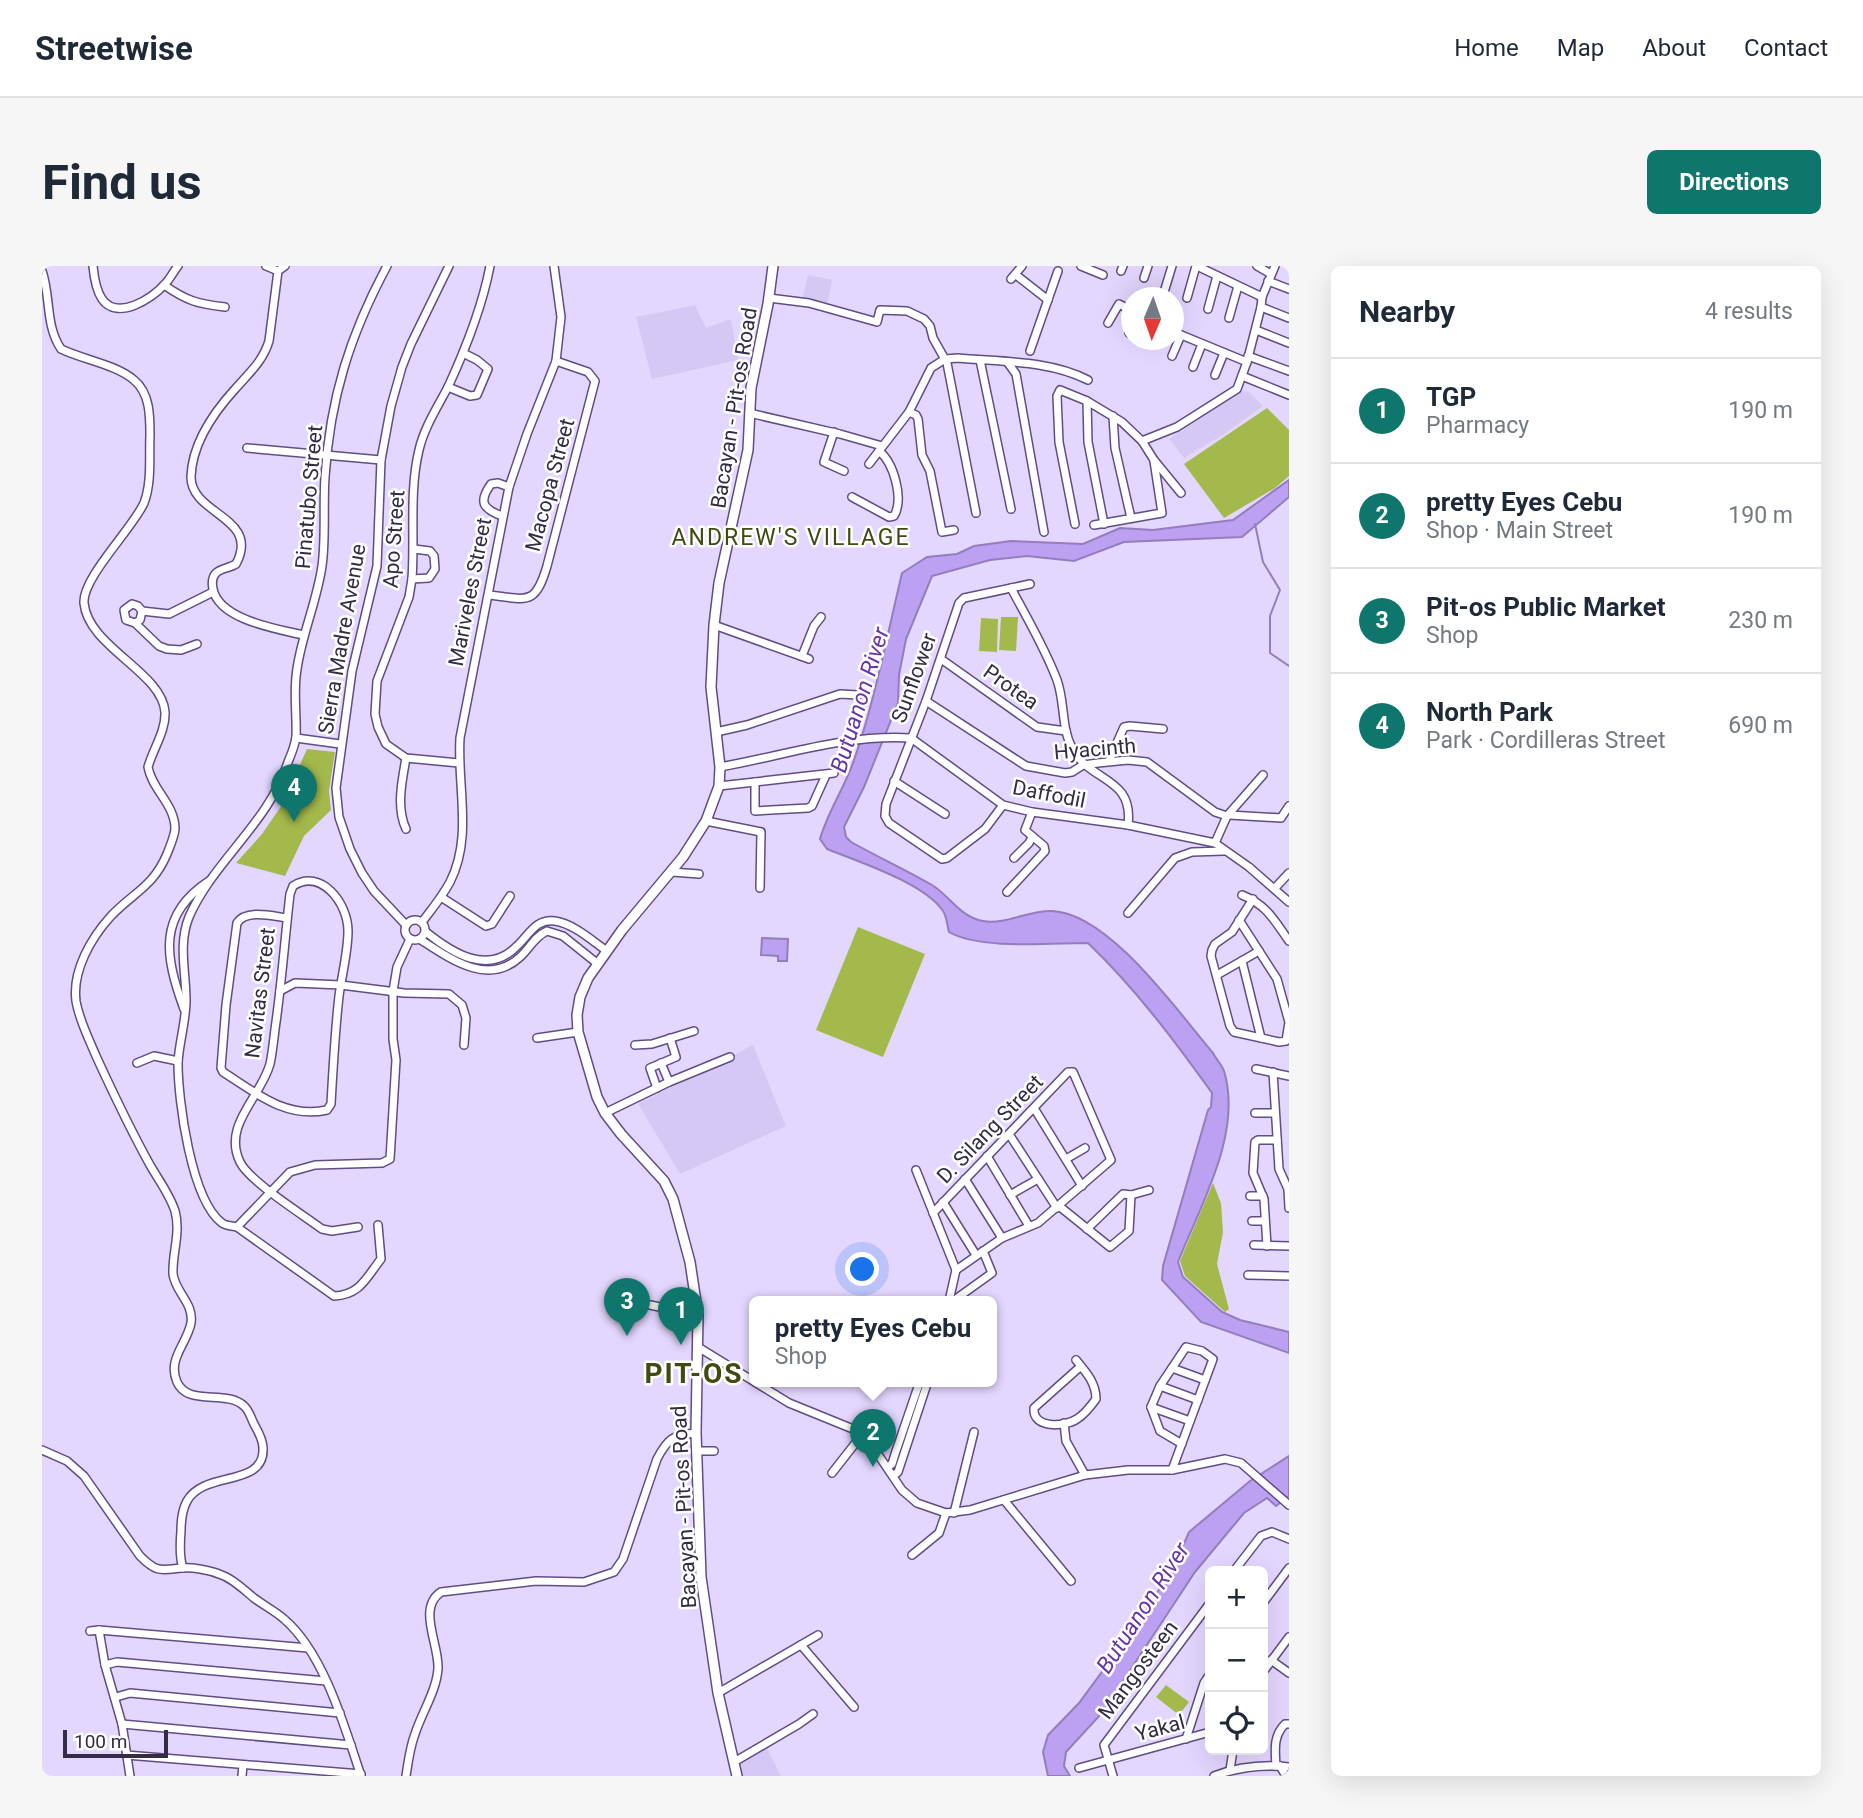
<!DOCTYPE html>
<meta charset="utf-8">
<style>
:root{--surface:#fff;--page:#f6f6f7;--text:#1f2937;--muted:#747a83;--line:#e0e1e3;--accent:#0f766e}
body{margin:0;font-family:Roboto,sans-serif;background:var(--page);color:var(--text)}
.controls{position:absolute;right:21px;bottom:21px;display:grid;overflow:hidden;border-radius:10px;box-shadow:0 7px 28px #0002}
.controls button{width:63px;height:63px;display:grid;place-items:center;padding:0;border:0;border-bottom:2px solid var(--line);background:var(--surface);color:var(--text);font:35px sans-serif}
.compass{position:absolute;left:1079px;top:21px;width:63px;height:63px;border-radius:50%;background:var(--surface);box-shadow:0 7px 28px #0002;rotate:182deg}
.scale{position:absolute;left:21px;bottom:18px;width:105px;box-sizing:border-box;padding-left:7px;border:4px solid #342b44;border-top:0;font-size:19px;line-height:24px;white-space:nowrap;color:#342b44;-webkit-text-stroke:5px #fff;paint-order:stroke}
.you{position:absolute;left:821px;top:1004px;width:24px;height:24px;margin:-18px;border:5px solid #fff;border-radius:50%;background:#1a73e8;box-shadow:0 0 0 10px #1a73e833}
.badge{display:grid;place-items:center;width:46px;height:46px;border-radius:50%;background:var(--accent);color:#fff;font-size:23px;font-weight:700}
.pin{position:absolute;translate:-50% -58px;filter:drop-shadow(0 2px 4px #0008)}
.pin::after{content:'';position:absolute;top:37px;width:24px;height:21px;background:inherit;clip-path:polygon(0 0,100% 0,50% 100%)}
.popup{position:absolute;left:707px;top:1030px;width:248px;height:91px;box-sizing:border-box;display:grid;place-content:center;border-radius:10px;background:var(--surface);filter:drop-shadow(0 2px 5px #0005);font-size:23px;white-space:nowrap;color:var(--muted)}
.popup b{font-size:26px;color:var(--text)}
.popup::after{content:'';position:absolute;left:50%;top:100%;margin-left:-14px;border:14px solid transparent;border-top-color:var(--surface)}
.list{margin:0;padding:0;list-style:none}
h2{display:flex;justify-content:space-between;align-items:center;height:91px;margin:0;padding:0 28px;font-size:30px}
h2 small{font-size:23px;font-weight:400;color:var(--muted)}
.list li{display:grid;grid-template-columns:46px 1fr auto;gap:21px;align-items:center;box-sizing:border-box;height:105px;padding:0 28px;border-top:2px solid var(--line)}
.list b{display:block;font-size:26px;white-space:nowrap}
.list p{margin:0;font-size:23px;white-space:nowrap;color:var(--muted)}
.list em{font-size:23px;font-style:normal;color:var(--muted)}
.icon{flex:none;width:38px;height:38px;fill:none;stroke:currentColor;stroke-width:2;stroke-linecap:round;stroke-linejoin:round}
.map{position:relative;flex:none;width:1247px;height:1510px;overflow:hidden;border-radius:10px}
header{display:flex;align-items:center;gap:42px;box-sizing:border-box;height:98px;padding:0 35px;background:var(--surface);border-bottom:2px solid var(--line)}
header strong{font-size:33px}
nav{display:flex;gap:38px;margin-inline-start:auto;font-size:24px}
.intro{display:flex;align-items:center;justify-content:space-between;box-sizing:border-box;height:168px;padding:0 42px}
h1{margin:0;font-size:49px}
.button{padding:18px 32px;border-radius:10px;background:var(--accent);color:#fff;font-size:24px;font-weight:700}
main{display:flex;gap:42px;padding:0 42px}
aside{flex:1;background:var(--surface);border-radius:10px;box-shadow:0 7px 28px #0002}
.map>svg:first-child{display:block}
.built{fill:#d6c8f4}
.green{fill:#a3b94b}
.water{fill:#bca0f1;stroke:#937dbd;stroke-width:2}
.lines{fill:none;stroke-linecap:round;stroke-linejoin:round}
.stream{stroke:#937dbd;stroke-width:2}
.minor-casing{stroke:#614c85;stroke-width:10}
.major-casing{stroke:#614c85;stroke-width:12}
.minor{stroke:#fff;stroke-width:7}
.major{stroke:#fff;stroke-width:9}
.labels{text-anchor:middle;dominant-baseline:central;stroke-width:5;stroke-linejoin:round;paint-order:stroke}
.street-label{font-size:21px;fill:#342b44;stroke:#fff}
.neighbourhood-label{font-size:23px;letter-spacing:2px;fill:#404a11;stroke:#fff}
.water-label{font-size:23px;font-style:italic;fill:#6834a9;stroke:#fff}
.district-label{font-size:28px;font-weight:bold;letter-spacing:2px;fill:#404a11;stroke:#fff}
</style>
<header>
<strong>Streetwise</strong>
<nav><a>Home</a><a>Map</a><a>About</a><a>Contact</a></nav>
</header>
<div class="intro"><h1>Find us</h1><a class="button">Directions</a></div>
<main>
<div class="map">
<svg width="1247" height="1510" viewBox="0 0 1247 1510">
<rect width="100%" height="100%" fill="#e4d7ff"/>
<g class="built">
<path d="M766 9 790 14 785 40 760 34Z"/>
<path d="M653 39 664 62 689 53 696 94 610 113 594 51Z"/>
<path d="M1201 125 1207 126 1221 140 1182 168 1142 192 1127 173Z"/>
<path d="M711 779 744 860 638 908 596 838Z"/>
<path d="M725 1482 739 1510H699L697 1499Z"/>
</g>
<g class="green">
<path d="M1225 142 1247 164V210L1233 222 1182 252 1142 198Z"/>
<path d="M959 351H976L974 385 957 384Z"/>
<path d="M939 352 956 353 955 386 937 385Z"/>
<path d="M265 483 293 486 287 525 289 544 262 570 243 610 194 597 220 568 240 539Z"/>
<path d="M816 661 883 688 841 791 774 764Z"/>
<path d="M1171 917 1179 937 1181 966 1175 998 1187 1043 1183 1046 1143 1010 1138 995Z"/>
<path d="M1124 1419 1147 1436 1137 1449 1114 1431Z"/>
</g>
<g class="water">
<path d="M1247 214V231L1200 271 1082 276 1032 295 985 290 948 294 890 310 864 373 857 409 856 437 822 521 802 561 804 571 809 576C836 591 864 604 890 619 908 630 918 651 941 655 964 659 987 644 1010 645 1067 647 1136 746 1171 787 1174 793 1180 799 1182 805 1201 867 1158 940 1136 996L1141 1011 1180 1046 1198 1054 1247 1066V1087L1159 1056 1120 1014 1121 1000 1166 844 1169 841 1170 827C1132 774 1093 722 1046 677 1009 677 938 684 907 666 905 659 905 651 901 645 882 617 817 596 785 583L778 573C786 545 803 521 812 494 833 434 845 370 860 307L885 291 915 288 932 280 969 275 1041 278 1078 262 1111 264 1191 254Z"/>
<path d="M720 672 746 673 745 695H736V690L719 689Z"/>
<path d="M1247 1190V1230L1234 1240 1225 1232 1202 1247 1153 1306 1060 1447 1024 1486 1022 1500 1028 1510H1006L1001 1486 1006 1469 1037 1437 1098 1354 1133 1298 1147 1266 1208 1215Z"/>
</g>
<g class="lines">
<path class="stream" d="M1213 258 1221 296 1238 324 1228 350V387L1247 400"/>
<g class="minor-casing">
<g id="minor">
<path d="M51 0C52 11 54 24 60 33 75 55 110 33 123 18 128 13 131 6 136 0"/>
<path d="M224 0 236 5"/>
<path d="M243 0 236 5 227 75C221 95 208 106 194 122 171 147 150 177 149 211 149 249 219 251 194 298 188 302 179 302 174 307 170 311 170 318 171 323 177 354 236 363 261 369"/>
<path d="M345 0C308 69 288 132 283 211 281 241 284 271 280 300 275 335 260 368 255 403 251 425 255 449 254 471 253 479 249 489 246 496 227 557 172 594 147 651 136 678 144 706 144 734 144 756 137 776 136 797 136 834 149 934 180 957 184 960 191 960 195 961L248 906 273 899 340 897 348 893 354 794 351 773V725L355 701 368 673"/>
<path d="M1039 0 1061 9"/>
<path d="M1155 0 1220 31"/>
<path d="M1215 0 1229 8"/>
<path d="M0 5C9 31 3 59 19 83 42 94 73 98 92 114 108 127 108 150 108 169 107 191 110 216 102 237 91 262 40 312 42 337 46 381 120 406 123 446 124 465 111 483 106 501 110 524 133 538 133 563 132 572 128 580 125 588 111 621 92 626 69 650 49 672 30 705 34 735 37 754 47 773 54 790 71 827 88 863 108 899 116 913 128 929 133 945 139 967 130 987 131 1008 133 1026 152 1037 149 1057 145 1078 125 1093 135 1116 146 1141 184 1123 202 1140 207 1144 209 1152 212 1158 216 1165 221 1174 221 1182 223 1222 162 1204 145 1235 140 1244 139 1255 139 1265 138 1277 137 1291 141 1302"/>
<path d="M1079 5 1081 0"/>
<path d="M974 9 1006 34"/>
<path d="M1102 12 1106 0"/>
<path d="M969 13 980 0"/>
<path d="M1226 15 1247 23"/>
<path d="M122 19C145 35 156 38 183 41"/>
<path d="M1123 23 1130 0"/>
<path d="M727 32 767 37 835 56 838 44 865 45 882 53 888 60 891 72 905 97 934 247"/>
<path d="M1145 32 1154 0"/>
<path d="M1219 41 1247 52"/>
<path d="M1166 43 1175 10"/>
<path d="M1187 52 1196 20"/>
<path d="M1066 57 1077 38 1090 45"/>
<path d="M1214 64 1247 77"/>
<path d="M1132 66 1205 96"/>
<path d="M1087 67 1090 63"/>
<path d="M1108 78 1111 74"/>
<path d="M988 85 1016 5"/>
<path d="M1130 90 1139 69"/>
<path d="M1206 90 1247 105"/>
<path d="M938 94 969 243"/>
<path d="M966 97 974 108 1002 266"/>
<path d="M1151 101 1160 78"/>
<path d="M1173 109 1182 87"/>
<path d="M1200 110 1247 129"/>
<path d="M406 121 428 130 435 129 446 103 435 94 421 87"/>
<path d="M1045 135 1046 176 1062 258"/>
<path d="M867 146 874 149 876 153 880 189 888 205 900 266 912 264"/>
<path d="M707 147 798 168 840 180"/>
<path d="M1071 150 1073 182 1089 252"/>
<path d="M792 166 782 196 802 205"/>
<path d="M1100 175 1135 161 1195 123 1205 96 1219 41 1220 31 1233 0"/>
<path d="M205 182 339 194"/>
<path d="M827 198 867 146 889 102 903 93 916 92C959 96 1007 94 1046 114"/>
<path d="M810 231 847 251 852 250C862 233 852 197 837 185"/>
<path d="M460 250C441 243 436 236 449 218L456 217 467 221"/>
<path d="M1033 258 1017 176 1015 130 1018 124 1045 135 1080 156 1100 175 1112 194 1139 227"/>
<path d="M1052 259 1120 247 1112 195"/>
<path d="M370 313 387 312 393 303 392 290 388 285 372 283"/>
<path d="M969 322C985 352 1003 382 1015 414 1023 436 1019 461 1030 482 1048 517 1092 510 1086 559"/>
<path d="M447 329C485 333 493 341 505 300L553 115 546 106 514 95"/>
<path d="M100 345 127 348 171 326"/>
<path d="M93 357 98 354 100 345 96 340 90 338 82 344 84 354 93 357 117 380 125 383 139 384 155 378"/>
<path d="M672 359 767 393"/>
<path d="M760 390 772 360 779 351"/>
<path d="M899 393 995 461 1024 465"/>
<path d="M884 435 984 500 1023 507 1030 506 1041 499 1056 497 1086 494 1105 496 1173 546 1185 550"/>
<path d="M674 466 705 459 798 428 816 429"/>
<path d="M254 472 298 478"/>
<path d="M364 492C360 515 354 541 364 563"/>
<path d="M1067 495 1082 461 1088 460 1121 463"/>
<path d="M417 497 364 492 344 478 336 461 333 448 335 415 367 331 370 313C373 271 367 225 377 184 382 162 395 142 406 121 424 82 440 42 448 0"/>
<path d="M678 501C741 490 803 468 869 472L961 539 990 546 1086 559 1173 577 1207 601 1247 636"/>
<path d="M852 515 903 548"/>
<path d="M713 516V545L766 542 770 540 784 509"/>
<path d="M677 520 792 507"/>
<path d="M961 539 943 563 905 592 900 593 847 557 843 550 844 538 884 435 917 337 922 332 988 318"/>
<path d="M1187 549 1239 552 1247 540"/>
<path d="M664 555 719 566 718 622"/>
<path d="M1173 577 1185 550 1221 509"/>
<path d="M972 592 987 577 990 571"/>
<path d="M630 606 657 608"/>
<path d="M1233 622 1247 607"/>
<path d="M965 626 1003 585 1002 580 983 564 990 546"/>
<path d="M1200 629C1225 639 1232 654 1247 675"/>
<path d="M399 631 444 660 450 658 468 630"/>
<path d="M1086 647 1133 592 1150 586 1182 585"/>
<path d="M245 652C230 650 204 643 195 657L184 739 179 802 181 806C214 827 244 853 285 844L289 838C291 802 293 765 297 730 300 708 306 686 306 665 306 637 279 602 251 620L248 628C243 671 240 713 234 756 232 769 231 784 228 798 219 831 180 859 198 896 207 915 260 948 280 963L290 965 316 961"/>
<circle cx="373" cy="664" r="10"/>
<path d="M1197 654 1235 713 1247 756 1244 775 1237 776 1192 766 1188 760 1169 690 1170 684 1173 678 1190 666 1211 633"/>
<path d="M380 656C390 643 400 631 408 616 431 571 415 520 418 472L467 221 485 168 514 95 519 51 512 0"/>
<path d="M364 659 332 625 320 607 308 583 297 551 294 522 310 405 335 300 339 194 349 140 360 101 369 78 407 0"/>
<path d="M384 666C410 687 446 710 475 680 487 669 494 652 513 655 532 658 549 674 565 685"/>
<path d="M379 674C407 692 446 721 478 691 488 682 492 671 505 665L521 670 556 698"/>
<path d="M1200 695 1219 772"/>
<path d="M1175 709 1217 685"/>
<path d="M238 725 253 717 299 719 362 727 407 728 420 739 424 752 422 779"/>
<path d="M142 743C123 691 115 649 167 615"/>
<path d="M495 772 536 766"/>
<path d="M593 779 610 778 652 765"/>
<path d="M95 797 112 790 136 795"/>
<path d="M619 797 627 816"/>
<path d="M1214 803 1247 810"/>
<path d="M1231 806 1237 903 1246 923 1247 942"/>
<path d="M615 822 608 802 634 791 628 772"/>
<path d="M992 842 1040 920"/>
<path d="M563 847 627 816 688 791"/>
<path d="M1213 847H1233"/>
<path d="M967 868 1015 942"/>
<path d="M945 890 987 960"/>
<path d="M1024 893 1043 882"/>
<path d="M874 904 914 1004"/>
<path d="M923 913 960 972"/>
<path d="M968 929 996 913"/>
<path d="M1208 930H1221"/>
<path d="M901 936 934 989"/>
<path d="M1017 940 1068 981 1087 965 1089 929"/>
<path d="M891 947 1026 806H1031L1069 894 996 957 960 972 914 1004"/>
<path d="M1210 955H1223"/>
<path d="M195 961 292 1030C318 1029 324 1012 339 993L336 959"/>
<path d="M1045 963 1081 928 1089 929 1107 924"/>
<path d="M1212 979 1247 980"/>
<path d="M1225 980 1222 933 1211 907 1213 876 1216 874H1235"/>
<path d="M1206 1009 1247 1010"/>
<path d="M907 1035 914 1004"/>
<path d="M911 1035 950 1007 941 985"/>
<path d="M608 1039 656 1049"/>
<path d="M656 1081 747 1137 811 1163 833 1184 860 1224 875 1237 904 1247 928 1244 1043 1209 1086 1204H1130L1183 1193 1199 1197 1247 1239"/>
<path d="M1034 1094C1044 1106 1054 1117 1054 1133 1049 1140 1043 1148 1035 1153 1023 1161 990 1163 992 1142L1039 1100"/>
<path d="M1130 1102 1163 1114"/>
<path d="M1118 1120 1156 1134"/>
<path d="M1109 1141 1148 1155"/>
<path d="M1022 1157 1024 1175 1043 1209"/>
<path d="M0 1184 25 1195 42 1210 98 1290C115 1307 118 1304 140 1302 150 1301 167 1304 177 1308 190 1312 201 1323 212 1332 221 1339 233 1345 242 1353 282 1387 303 1462 319 1510"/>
<path d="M655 1185H672"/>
<path d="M845 1201 850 1198 853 1188 878 1115"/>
<path d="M1130 1204 1171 1093 1160 1085 1144 1081 1118 1120 1109 1141 1118 1165 1140 1178"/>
<path d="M790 1207 819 1170"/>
<path d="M851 1210 856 1206 886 1115"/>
<path d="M962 1234 1029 1315"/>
<path d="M912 1247 932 1166"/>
<path d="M870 1289 897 1267 904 1247"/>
<path d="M1192 1305 1219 1270 1230 1266 1247 1273"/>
<path d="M1221 1337 1247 1302"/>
<path d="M57 1364 266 1382"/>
<path d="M48 1365 57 1364 63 1399 80 1458 88 1510"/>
<path d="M759 1379 812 1441"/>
<path d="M1229 1394 1247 1407"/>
<path d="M63 1399 75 1396 284 1415"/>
<path d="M1221 1406 1247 1371"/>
<path d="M676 1427 776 1369"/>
<path d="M74 1431 88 1427 298 1447"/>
<path d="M80 1458 309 1479"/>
<path d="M1144 1473 1162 1417 1168 1408"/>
<path d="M84 1489 319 1508"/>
<path d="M692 1496 757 1458 771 1448"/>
<path d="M1234 1500C1233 1484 1231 1470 1243 1458H1247"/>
<path d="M1238 1500 1244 1510"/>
<path d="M1037 1502 1168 1466"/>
<path d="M1188 1504 1191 1484"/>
<path d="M200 1510 201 1499"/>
<path d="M364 1510C366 1496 368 1481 373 1468 380 1446 395 1424 396 1402 397 1378 375 1342 399 1326L494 1315 542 1316 572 1306 581 1293 615 1193C626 1172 631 1169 654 1167"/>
<path d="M1071 1510 1062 1479 1168 1337"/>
<path d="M1172 1510C1196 1501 1221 1498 1247 1501"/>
</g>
</g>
<g class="major-casing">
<path id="major" d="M695 1510 676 1427 659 1311 654 1167 656 1049 648 996 631 933 622 915 579 868 563 847 555 831 536 766 535 749 538 731 546 712 580 664 641 591 664 555 677 520 678 501 669 421 672 359 677 317 706 184 709 122 726 38 731 0"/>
</g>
<use href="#minor" class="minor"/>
<use href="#major" class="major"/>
</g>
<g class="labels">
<g class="street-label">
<text transform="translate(692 142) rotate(-81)">Bacayan - Pit-os Road</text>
<text transform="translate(508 219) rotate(-75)">Macopa Street</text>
<text transform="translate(267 231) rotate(-85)">Pinatubo Street</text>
<text transform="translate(352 273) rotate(-86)">Apo Street</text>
<text transform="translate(428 326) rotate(-79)">Mariveles Street</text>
<text transform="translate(300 373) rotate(-80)">Sierra Madre Avenue</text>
<text transform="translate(872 412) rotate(-70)">Sunflower</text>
<text transform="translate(969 421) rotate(35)">Protea</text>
<text transform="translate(1053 483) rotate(-5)">Hyacinth</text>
<text transform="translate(1007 528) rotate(11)">Daffodil</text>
<text transform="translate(218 727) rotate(-83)">Navitas Street</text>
<text transform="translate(948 863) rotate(-46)">D. Silang Street</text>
<text transform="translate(642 1241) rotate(-93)">Bacayan - Pit-os Road</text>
<text transform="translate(1096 1404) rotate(-53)">Mangosteen</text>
<text transform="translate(1118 1462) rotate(-15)">Yakal</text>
</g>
<g class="neighbourhood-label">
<text x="749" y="271">ANDREW'S VILLAGE</text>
</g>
<g class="water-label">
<text transform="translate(818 434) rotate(-73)">Butuanon River</text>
<text transform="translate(1101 1342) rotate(-57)">Butuanon River</text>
</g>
<g class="district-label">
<text x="652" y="1107">PIT-OS</text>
</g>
</g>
</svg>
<div class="controls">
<button>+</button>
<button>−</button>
<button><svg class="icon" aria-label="locate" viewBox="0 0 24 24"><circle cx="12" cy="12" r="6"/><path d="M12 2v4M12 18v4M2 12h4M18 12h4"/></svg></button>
</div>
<svg class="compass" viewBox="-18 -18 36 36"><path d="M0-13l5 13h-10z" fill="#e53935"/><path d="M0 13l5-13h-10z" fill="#747a83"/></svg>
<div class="scale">100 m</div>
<div class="you"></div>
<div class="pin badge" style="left:639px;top:1079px">1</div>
<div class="pin badge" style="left:831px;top:1201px">2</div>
<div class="popup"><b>pretty Eyes Cebu</b>Shop</div>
<div class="pin badge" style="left:585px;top:1070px">3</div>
<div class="pin badge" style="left:252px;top:556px">4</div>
</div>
<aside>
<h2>Nearby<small>4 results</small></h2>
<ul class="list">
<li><span class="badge">1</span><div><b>TGP</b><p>Pharmacy</p></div><em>190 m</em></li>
<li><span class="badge">2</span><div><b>pretty Eyes Cebu</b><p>Shop · Main Street</p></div><em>190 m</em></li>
<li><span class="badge">3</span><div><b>Pit-os Public Market</b><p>Shop</p></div><em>230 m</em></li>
<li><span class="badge">4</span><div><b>North Park</b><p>Park · Cordilleras Street</p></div><em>690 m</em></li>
</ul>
</aside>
</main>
